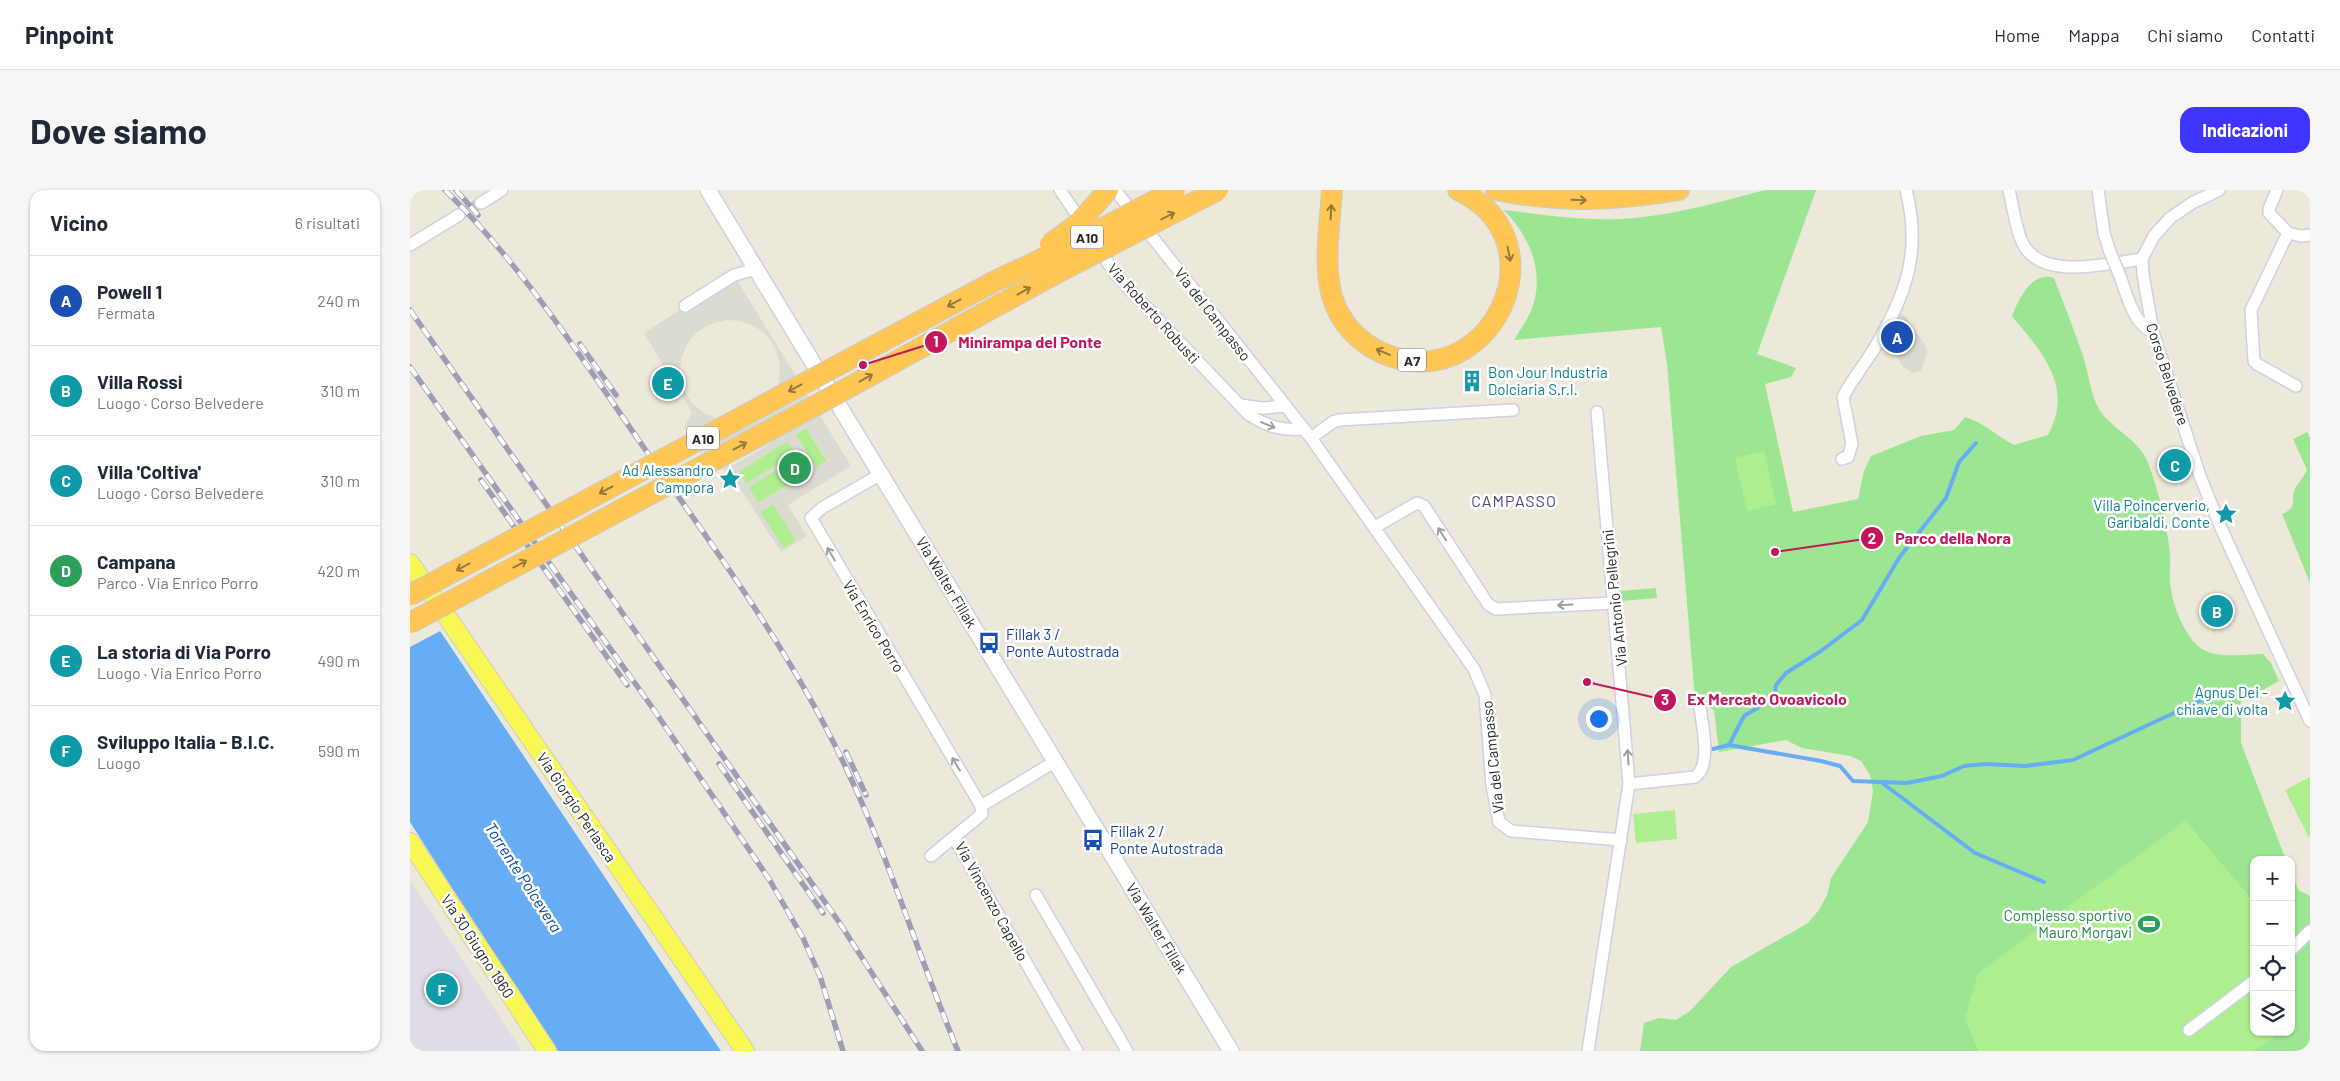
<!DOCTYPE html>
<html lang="it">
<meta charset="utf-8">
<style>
:root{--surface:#fff;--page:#f6f6f7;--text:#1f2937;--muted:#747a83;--line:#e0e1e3;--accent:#3f35ff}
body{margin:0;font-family:Barlow,sans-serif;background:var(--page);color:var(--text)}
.controls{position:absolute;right:15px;bottom:15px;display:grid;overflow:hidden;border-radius:10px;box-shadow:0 1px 4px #0004}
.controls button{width:45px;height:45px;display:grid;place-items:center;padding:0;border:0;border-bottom:1px solid var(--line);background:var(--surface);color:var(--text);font:25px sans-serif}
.you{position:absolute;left:1188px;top:528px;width:18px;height:18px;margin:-12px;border:4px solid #fff;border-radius:50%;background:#1a73e8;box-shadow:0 0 0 8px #1a73e833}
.badge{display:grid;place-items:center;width:32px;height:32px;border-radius:50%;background:var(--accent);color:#fff;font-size:16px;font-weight:700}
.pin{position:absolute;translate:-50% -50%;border:2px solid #fff;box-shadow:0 1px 5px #0006}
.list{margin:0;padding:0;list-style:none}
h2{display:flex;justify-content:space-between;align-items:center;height:65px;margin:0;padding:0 20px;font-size:21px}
h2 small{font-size:16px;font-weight:400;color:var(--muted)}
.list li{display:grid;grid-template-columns:32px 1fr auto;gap:15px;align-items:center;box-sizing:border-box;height:90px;padding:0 20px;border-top:1px solid var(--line)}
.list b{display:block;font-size:19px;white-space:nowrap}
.list p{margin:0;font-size:16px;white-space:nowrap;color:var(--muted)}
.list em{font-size:16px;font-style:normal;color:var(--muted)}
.icon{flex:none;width:28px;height:28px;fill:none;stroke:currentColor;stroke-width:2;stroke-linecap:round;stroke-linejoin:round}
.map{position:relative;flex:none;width:1900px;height:861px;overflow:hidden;border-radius:15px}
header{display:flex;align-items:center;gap:30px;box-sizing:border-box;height:70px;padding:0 25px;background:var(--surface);border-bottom:1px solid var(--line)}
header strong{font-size:24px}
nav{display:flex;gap:28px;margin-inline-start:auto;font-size:18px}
.intro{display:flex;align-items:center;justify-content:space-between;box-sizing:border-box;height:120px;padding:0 30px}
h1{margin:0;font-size:35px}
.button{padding:12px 22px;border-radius:15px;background:var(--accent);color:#fff;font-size:18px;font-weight:700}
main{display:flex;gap:30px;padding:0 30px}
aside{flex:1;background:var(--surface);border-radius:15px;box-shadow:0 1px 4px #0004}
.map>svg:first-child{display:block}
.industrial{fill:#e0dbe4}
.green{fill:#9ce693}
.pitch{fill:#afee8e}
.plaza{fill:#dcdbd1;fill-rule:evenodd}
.water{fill:#67adf5}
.pier{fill:#ece9da}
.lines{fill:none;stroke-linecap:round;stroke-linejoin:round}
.stream{stroke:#67adf5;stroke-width:4}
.street-tunnel{stroke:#c5c3b7;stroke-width:11;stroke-dasharray:11 5.5;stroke-linecap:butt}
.street-casing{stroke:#d0cfe3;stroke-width:14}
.secondary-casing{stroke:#d0cfe3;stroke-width:18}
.primary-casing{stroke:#ccc;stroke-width:20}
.highway-casing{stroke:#ccc;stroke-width:22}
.street{stroke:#fff;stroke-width:11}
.secondary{stroke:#fff;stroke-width:15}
.primary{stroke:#f7f854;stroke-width:18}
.highway{stroke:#ffc653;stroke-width:20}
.rail-casing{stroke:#9f9db5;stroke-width:5.5}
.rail{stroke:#fff;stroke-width:4;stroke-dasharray:11;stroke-linecap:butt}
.street-bridge-casing{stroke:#d0cfe3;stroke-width:14;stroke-linecap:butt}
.highway-bridge-casing{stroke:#ccc;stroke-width:22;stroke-linecap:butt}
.street-bridge{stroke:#fff;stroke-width:11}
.highway-bridge{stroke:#ffc653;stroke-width:20}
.oneway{stroke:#94783e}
.oneway2{stroke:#9f9f9f}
.labels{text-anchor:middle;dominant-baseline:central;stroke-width:5;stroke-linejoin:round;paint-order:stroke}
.shield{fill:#fff;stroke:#696969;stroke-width:1}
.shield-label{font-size:14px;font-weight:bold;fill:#292929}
.street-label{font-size:15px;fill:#292929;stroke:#fff}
.culture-label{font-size:15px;fill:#0d838f;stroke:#fff;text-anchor:end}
.transit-label{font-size:15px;fill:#164399;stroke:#fff;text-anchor:start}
.leisure-label{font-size:15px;fill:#27864d;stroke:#fff;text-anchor:end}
.neighbourhood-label{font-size:16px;letter-spacing:1px;fill:#4a477c;stroke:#fff}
.water-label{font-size:16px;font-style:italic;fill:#0647a0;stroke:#fff}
.leader{fill:none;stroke:#c2185b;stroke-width:2}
.callout-dot{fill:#c2185b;stroke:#fff;stroke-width:2}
.mark-label{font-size:15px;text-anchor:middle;font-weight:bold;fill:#fff}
.callout-label{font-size:16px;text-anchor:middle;font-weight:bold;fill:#c2185b;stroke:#fff;stroke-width:5;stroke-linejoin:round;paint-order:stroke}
</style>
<header>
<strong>Pinpoint</strong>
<nav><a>Home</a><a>Mappa</a><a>Chi siamo</a><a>Contatti</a></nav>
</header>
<div class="intro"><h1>Dove siamo</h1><a class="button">Indicazioni</a></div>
<main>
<aside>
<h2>Vicino<small>6 risultati</small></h2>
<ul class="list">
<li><span class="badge" style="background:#1a4fb4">A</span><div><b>Powell 1</b><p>Fermata</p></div><em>240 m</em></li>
<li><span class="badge" style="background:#0f9aa8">B</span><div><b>Villa Rossi</b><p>Luogo · Corso Belvedere</p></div><em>310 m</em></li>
<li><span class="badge" style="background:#0f9aa8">C</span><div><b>Villa 'Coltiva'</b><p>Luogo · Corso Belvedere</p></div><em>310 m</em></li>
<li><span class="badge" style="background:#2e9e5b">D</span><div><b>Campana</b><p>Parco · Via Enrico Porro</p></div><em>420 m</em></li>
<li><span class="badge" style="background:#0f9aa8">E</span><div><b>La storia di Via Porro</b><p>Luogo · Via Enrico Porro</p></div><em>490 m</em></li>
<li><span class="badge" style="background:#0f9aa8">F</span><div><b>Sviluppo Italia - B.I.C.</b><p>Luogo</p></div><em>590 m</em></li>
</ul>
</aside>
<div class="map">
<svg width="1900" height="861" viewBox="0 0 1900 861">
<rect width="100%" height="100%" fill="#ece9da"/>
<path class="industrial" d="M0 691 21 722 112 861H0Z"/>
<g class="green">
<path d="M1355 0H1406L1347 164 1386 178 1381 187 1355 194 1383 322 1448 309 1454 281 1461 266 1511 246 1544 240 1555 227C1573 232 1587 246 1604 255L1638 245C1664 196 1633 164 1602 126 1608 110 1622 80 1644 88 1654 114 1664 140 1673 166 1678 181 1680 199 1686 213 1697 239 1729 246 1739 275 1749 303 1757 335 1760 364 1761 373 1759 381 1760 390 1761 410 1771 438 1785 453 1801 471 1830 464 1853 464L1861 473 1869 491 1831 512V553L1876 670H1844V713L1775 631 1555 828 1569 861H1230L1234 833 1249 828 1266 830 1280 821 1321 777 1398 733 1409 720 1417 705 1421 688 1458 632 1463 601 1460 585 1451 571 1440 566 1392 558 1376 550 1309 562 1304 520 1285 509 1257 174 1251 137 1104 150C1109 141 1116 132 1120 123 1137 85 1120 47 1094 20 1137 25 1180 32 1224 28 1269 24 1312 11 1355 0Z"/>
<path d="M1897 242 1900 248V393L1872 324C1890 316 1879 310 1886 297 1890 291 1894 286 1897 280L1883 249Z"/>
<path d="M386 264 398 283 384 292 372 273Z"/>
<path d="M1246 398 1247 408 1211 411 1210 401Z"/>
<path d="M1881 682 1888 700 1900 706V861H1841L1862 849 1867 842H1881Z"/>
</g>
<g class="pitch">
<path d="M396 238 417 271 406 277 385 244Z"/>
<path d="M377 251 385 263 336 294 328 282Z"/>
<path d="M1354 261 1366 314 1337 321 1325 268Z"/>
<path d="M371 277 381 293 348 313 338 297Z"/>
<path d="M363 313 386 350 373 359 350 322Z"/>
<path d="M1900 587V646H1898L1875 600Z"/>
<path d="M1265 620 1267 649 1226 653 1223 624Z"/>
<path d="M1775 631 1844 713V842H1867L1862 849 1841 861H1569L1555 828 1568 783Z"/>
</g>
<g class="plaza">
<path d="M324 85 441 276 378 315 397 346 371 362 319 281 298 277 274 237 282 223 234 143ZM316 130 331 131 346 137 358 147 366 160 370 175 369 191 363 206 309 229 294 223 282 213 274 200 270 184 271 169 277 154 287 142 301 134ZM352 238 361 253 322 276 313 261ZM396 238 417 270 406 277 386 245ZM377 251 385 263 336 294 329 282ZM386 264 398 283 385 292 372 273ZM371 277 381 293 348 313 339 297ZM363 314 386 350 374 358 350 322Z"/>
<path d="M1484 119 1496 127 1515 155 1517 162 1511 181 1503 183 1493 177 1473 142Z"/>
</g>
<path class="water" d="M0 396 311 861H148L68 739 0 632Z"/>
<path class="pier" d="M0 394 32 440 0 457Z"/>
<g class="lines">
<g class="stream">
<path d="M1319 555 1334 526 1364 508 1366 495 1376 483 1411 461 1452 430 1489 368 1536 308 1549 272 1566 253"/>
<path d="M1303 559 1319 555 1411 571 1430 576 1443 591 1497 593 1532 586 1554 576 1575 574 1615 576 1663 570 1809 502"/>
<path d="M1471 592 1565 663 1634 692"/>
</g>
<path class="street-tunnel" d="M49 25 71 13"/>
<g class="street-casing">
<g id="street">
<path d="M650 0 673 34"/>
<path d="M705 0 901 248 1064 479 1075 505 1082 595 1089 632 1101 641 1211 650"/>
<path d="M1599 0C1603 17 1605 36 1612 52 1630 92 1699 73 1732 69"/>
<path d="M1688 0 1694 43 1700 62"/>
<path d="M1809 0 1782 13 1760 28 1744 46 1736 61 1732 69 1733 84 1743 142 1790 286 1811 338 1900 531"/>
<path d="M1867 0 1859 19V23L1878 43 1841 120 1844 171 1847 174 1886 196"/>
<path d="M71 13 92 0"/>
<path d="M1878 43 1891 46 1900 45"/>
<path d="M0 55 49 25"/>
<path d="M688 58 706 85 838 224C856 236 871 241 893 239"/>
<path d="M1708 81C1716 100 1722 134 1743 142"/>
<path d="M275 116 324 85 346 79"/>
<path d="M830 215 853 218 875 216"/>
<path d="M901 248 923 232 929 230 1103 220"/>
<path d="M1432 269 1438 267 1442 254 1433 207C1442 190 1454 175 1464 159 1496 105 1512 62 1496 0"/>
<path d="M471 284 412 318 401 328 571 616 572 624 521 666"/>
<path d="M965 337 1007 313 1014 316 1078 414 1086 419 1204 413"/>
<path d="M1219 594 1285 587C1303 575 1291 529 1289 511"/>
<path d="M571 616 646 571"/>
<path d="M544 648 667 861"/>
<path d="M626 705 717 861"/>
<path d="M1881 760 1900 741"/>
<path d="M1779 840 1844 791"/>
<path d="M1178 861 1219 594 1187 222"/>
</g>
</g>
<g class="secondary-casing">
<path id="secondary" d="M298 0 821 861"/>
</g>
<g class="primary-casing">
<g id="primary">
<path d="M0 373 335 861"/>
<path d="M0 652 137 861"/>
</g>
</g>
<g class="highway-casing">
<g id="highway">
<path d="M922 0C920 34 913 73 922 106 929 131 947 151 970 162 1077 212 1158 52 1048 0"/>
<path d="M1086 0C1151 13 1204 11 1269 0"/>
</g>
</g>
<use href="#street" class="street"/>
<use href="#secondary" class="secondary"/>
<use href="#primary" class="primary"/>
<use href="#highway" class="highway"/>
<g class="rail-casing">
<g id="rail">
<path d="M35 0C111 74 170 166 230 252 304 358 381 461 436 578 480 670 509 768 548 861"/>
<path d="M46 0 68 25"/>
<path d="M0 120 429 732 512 861"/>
<path d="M170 154 206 205"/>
<path d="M0 177 244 520 359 689 393 748 410 786 433 861"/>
<path d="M71 290 217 495"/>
<path d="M436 562 456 605"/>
<path d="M309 574 413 723"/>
</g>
</g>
<use href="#rail" class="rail"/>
<g class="street-bridge-casing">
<path id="street-bridge" d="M1700 62 1708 81"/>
</g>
<g class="highway-bridge-casing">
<g id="highway-bridge">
<path d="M640 54 669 33 698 0"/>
<path d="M0 405 587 90 651 60 765 0"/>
<path d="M0 433 414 211 643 85 808 0"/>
</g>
</g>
<use href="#street-bridge" class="street-bridge"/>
<use href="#highway-bridge" class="highway-bridge"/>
</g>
<defs><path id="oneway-shaft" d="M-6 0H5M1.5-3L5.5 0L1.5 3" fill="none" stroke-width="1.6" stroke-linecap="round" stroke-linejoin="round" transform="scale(1.25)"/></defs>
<g class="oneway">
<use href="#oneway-shaft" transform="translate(1169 10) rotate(2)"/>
<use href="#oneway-shaft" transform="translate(921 22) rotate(-87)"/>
<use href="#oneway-shaft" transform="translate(758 26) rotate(-27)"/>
<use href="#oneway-shaft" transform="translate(1099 64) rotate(79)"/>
<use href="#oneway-shaft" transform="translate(614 101) rotate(-29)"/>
<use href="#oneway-shaft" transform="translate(544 113) rotate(152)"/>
<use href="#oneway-shaft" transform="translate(973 162) rotate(-157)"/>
<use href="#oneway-shaft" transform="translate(456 188) rotate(-29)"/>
<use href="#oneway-shaft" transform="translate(385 198) rotate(152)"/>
<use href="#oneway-shaft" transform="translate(330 256) rotate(-28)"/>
<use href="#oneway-shaft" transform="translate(196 300) rotate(152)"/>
<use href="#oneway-shaft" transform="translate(110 374) rotate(-28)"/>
<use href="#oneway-shaft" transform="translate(53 377) rotate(152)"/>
</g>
<g class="oneway2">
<use href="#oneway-shaft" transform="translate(858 235) rotate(22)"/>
<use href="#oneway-shaft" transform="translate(1032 344) rotate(-123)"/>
<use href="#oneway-shaft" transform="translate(421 364) rotate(-121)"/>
<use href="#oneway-shaft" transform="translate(1155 415) rotate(177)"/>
<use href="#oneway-shaft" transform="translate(1218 567) rotate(-94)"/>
<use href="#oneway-shaft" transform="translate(546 574) rotate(-121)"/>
</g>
<defs>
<g id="building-bare" transform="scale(1.725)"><path d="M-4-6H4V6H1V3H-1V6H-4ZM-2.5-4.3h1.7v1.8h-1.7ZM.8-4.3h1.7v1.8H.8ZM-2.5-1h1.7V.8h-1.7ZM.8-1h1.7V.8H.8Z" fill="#0f9aa8" stroke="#fff" stroke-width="2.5" paint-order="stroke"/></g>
<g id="sight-bare" transform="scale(1.725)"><path d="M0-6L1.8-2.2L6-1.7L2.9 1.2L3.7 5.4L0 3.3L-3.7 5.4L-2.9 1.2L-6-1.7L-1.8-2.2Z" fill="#0f9aa8" stroke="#fff" stroke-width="2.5" paint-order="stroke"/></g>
<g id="bus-bare" transform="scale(1.725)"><path d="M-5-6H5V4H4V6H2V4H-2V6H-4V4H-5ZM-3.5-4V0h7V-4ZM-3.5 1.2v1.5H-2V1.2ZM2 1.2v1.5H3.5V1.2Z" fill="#1a4fb4" stroke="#fff" stroke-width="2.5" paint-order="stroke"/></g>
<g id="stadium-bare" transform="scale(1.725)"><path d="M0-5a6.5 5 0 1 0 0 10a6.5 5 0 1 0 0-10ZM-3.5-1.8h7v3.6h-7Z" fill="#2e9e5b" stroke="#fff" stroke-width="2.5" paint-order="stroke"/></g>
</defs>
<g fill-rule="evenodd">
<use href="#building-bare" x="1062" y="191"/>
<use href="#sight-bare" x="320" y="289"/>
<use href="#sight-bare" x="1816" y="324"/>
<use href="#bus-bare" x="579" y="453"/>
<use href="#sight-bare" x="1875" y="511"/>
<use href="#bus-bare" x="683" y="650"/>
<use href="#stadium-bare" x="1739" y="734"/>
</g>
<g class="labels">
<g class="shield">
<rect x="661" y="35.5" width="32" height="23" rx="4"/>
<rect x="988" y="158.5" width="28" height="23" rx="4"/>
<rect x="277" y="236.5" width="32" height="23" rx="4"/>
</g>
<g class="shield-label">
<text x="677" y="47">A10</text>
<text x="1002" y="170">A7</text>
<text x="293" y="248">A10</text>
</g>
<g class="street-label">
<text transform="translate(744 123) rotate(48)">Via Roberto Robusti</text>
<text transform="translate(803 124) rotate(52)">Via del Campasso</text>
<text transform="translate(1758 184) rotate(72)">Corso Belvedere</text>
<text transform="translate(537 392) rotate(59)">Via Walter Fillak</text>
<text transform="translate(1204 408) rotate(-96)">Via Antonio Pellegrini</text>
<text transform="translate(464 436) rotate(59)">Via Enrico Porro</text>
<text transform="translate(1082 567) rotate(-96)">Via del Campasso</text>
<text transform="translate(167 617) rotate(56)">Via Giorgio Perlasca</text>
<text transform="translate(582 711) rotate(61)">Via Vincenzo Capello</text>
<text transform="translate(747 738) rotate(59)">Via Walter Fillak</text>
<text transform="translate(68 756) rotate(57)">Via 30 Giugno 1960</text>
</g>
<g class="culture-label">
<text x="1078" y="182" text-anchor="start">Bon Jour Industria<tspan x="1078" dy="17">Dolciaria S.r.l.</tspan></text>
<text x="304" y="280">Ad Alessandro<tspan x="304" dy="17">Campora</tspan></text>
<text x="1800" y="315">Villa Poincerverio,<tspan x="1800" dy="17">Garibaldi, Conte</tspan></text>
<text x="1858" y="502">Agnus Dei -<tspan x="1858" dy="17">chiave di volta</tspan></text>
</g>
<g class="transit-label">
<text x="596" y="444">Fillak 3 /<tspan x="596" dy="17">Ponte Autostrada</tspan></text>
<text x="700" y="641">Fillak 2 /<tspan x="700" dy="17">Ponte Autostrada</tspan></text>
</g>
<g class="leisure-label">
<text x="1722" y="725">Complesso sportivo<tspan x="1722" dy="17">Mauro Morgavi</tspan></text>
</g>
<g class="neighbourhood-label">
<text x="1104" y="310">CAMPASSO</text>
</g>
<g class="water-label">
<text transform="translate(114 687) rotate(57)">Torrente Polcevera</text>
</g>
</g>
<path class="leader" d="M453 175L526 152M1365 362L1462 348M1177 492L1255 510"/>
<g class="callout-dot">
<circle cx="453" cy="175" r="5"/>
<circle cx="1365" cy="362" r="5"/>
<circle cx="1177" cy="492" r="5"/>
<circle cx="526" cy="152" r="12"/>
<circle cx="1462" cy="348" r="12"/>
<circle cx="1255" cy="510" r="12"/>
</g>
<g class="mark-label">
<text x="526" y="157">1</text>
<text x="1462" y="354">2</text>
<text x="1255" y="515">3</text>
</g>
<g class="callout-label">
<text x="620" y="158">Minirampa del Ponte</text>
<text x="1543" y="354">Parco della Nora</text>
<text x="1357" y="515">Ex Mercato Ovoavicolo</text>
</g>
</svg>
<div class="controls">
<button>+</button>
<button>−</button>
<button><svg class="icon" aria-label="locate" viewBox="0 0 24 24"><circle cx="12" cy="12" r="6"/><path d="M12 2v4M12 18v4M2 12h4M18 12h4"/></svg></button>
<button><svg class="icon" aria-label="layers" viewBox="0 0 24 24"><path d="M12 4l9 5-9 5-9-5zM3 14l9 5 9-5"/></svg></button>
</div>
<div class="you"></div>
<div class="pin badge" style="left:1487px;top:147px;background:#1a4fb4">A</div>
<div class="pin badge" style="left:1807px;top:421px;background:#0f9aa8">B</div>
<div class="pin badge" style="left:1765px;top:275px;background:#0f9aa8">C</div>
<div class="pin badge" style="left:385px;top:278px;background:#2e9e5b">D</div>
<div class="pin badge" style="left:258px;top:193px;background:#0f9aa8">E</div>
<div class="pin badge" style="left:32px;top:799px;background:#0f9aa8">F</div>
</div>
</main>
